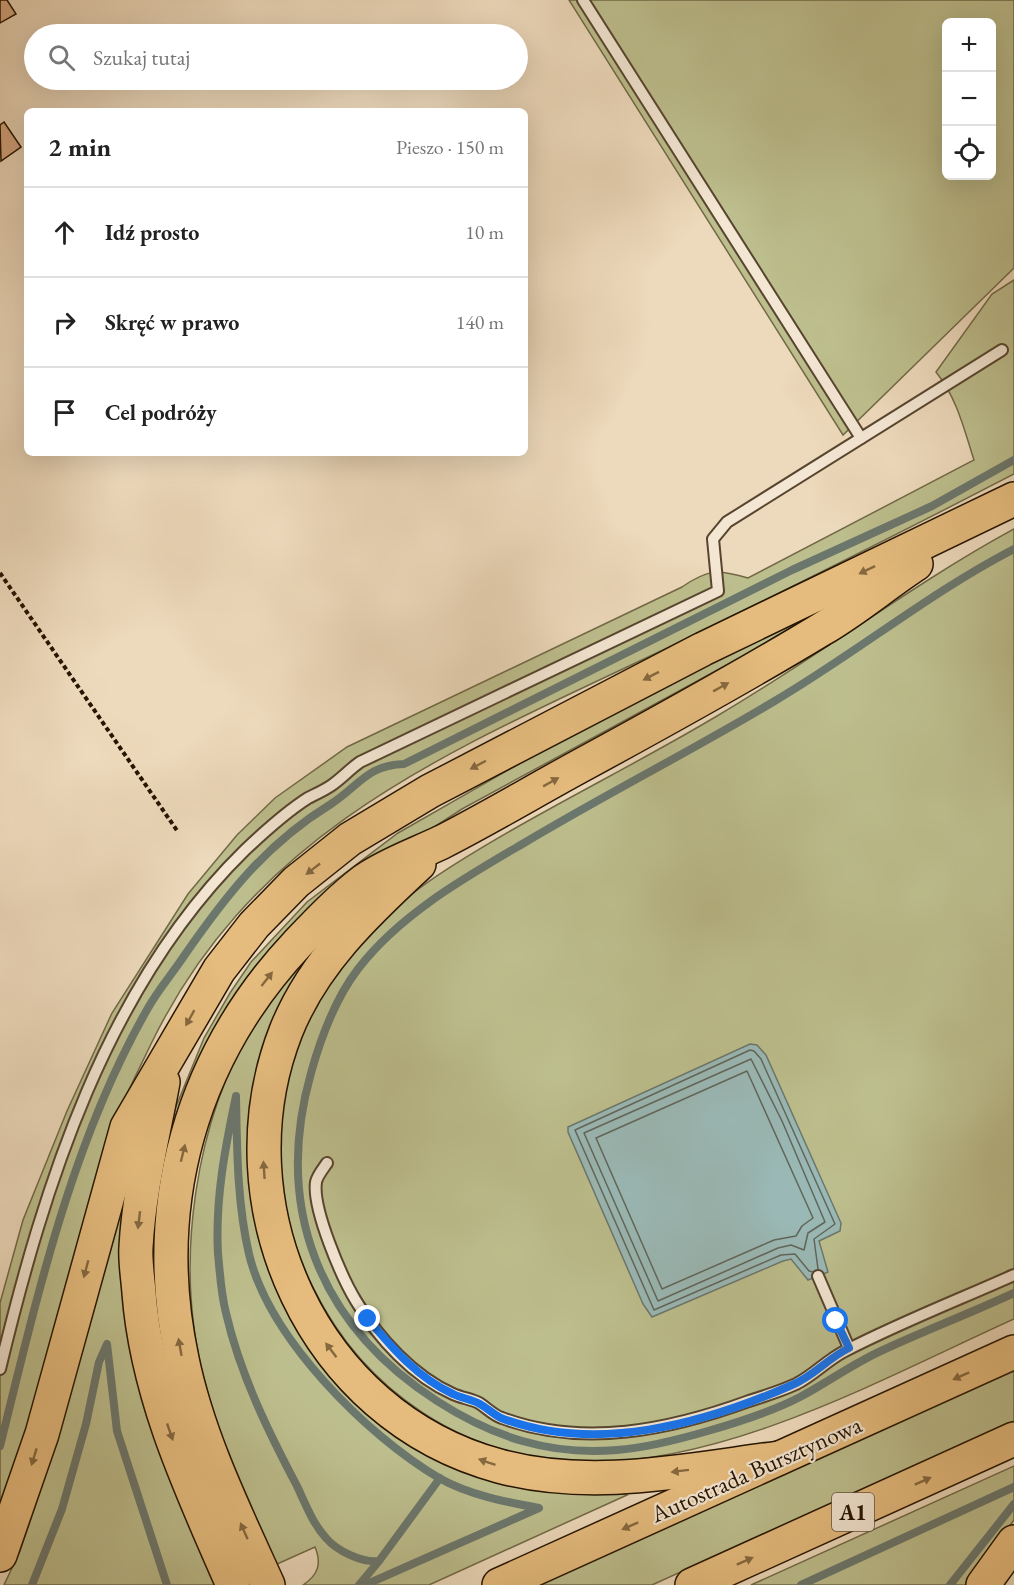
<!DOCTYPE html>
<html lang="pl">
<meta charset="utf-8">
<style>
:root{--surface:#fff;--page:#f2f2f2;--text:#222;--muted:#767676;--line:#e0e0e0}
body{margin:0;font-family:"EB Garamond",serif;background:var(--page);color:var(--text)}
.controls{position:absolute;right:18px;top:18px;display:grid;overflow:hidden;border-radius:9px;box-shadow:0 6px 24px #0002}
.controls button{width:54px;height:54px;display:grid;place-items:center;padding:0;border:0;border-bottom:2px solid var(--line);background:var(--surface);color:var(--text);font:30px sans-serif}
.stop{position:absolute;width:18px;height:18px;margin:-14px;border:4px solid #1a73e8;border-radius:50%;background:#fff}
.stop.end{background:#1a73e8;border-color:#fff;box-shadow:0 2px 6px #0008}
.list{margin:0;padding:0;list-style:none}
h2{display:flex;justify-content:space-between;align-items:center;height:78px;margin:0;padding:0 24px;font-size:26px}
h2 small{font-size:20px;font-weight:400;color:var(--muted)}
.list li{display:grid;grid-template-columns:39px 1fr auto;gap:18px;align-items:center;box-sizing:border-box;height:90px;padding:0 24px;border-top:2px solid var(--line)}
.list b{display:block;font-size:22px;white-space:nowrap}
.list em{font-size:20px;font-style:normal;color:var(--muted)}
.icon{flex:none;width:33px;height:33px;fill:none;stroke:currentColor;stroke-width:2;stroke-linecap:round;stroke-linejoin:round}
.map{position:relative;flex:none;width:1014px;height:1585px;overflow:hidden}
.search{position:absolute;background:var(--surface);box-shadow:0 6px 24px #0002;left:24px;top:24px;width:504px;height:66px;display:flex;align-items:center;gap:15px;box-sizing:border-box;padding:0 21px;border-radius:33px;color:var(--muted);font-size:22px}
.panel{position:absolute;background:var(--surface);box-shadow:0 6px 24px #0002;left:24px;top:108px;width:504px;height:348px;border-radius:9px}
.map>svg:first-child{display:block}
.green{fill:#bdbe8d;stroke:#716946;stroke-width:1.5;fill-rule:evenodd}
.water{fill:#9ab9b6;stroke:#6b776d;stroke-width:1.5}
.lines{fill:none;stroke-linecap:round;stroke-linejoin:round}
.shore{stroke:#60665b;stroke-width:1.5}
.stream{stroke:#6b776d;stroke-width:8}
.building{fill:#d8a883;stroke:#251400;stroke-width:1.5}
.lane-casing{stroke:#57452f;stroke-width:14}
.highway-casing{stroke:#251400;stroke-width:36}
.path{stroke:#251400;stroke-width:4;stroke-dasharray:4.5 3;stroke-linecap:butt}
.lane{stroke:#f3e6d3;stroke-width:10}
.highway{stroke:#e6bc7e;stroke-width:33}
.oneway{fill:#86683f}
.route{stroke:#1a73e8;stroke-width:8}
.labels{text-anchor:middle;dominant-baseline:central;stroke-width:4.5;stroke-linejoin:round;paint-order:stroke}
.shield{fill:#f3e6d3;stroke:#63533f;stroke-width:1.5}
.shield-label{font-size:22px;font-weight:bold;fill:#251400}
.street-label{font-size:24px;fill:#251400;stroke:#f3e6d3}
</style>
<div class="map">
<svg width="1014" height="1585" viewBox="0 0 1014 1585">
<rect width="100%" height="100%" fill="#edd9bb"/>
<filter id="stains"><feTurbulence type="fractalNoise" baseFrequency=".00333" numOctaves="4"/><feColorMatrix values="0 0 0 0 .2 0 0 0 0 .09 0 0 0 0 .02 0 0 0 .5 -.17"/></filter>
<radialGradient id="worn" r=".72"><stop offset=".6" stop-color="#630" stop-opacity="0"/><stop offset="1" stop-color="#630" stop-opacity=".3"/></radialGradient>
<g class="green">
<path d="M569 0H1014V268L843 435ZM946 22H992V176H946Z"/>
<path d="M1014 280V474C898 534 782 592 665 649 458 748 257 825 151 1044 141 1065 130 1086 121 1108 102 1156 92 1208 77 1258 52 1345 26 1433 0 1520V1303L23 1220 67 1111 112 1013 188 894 237 835 275 798 347 747 682 587C708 569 718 569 748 578L974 460C964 429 957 398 936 372L992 294Z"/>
<path d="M1014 529V1319C888 1376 733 1462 592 1462 335 1463 189 1165 344 961 387 903 451 865 512 830 580 791 650 756 717 716 818 657 911 585 1014 529Z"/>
<path d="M810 608 819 612 778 637 462 809 338 889 174 1153 188 1413 257 1585H243L167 1391 152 1265 160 1165 173 1114 204 1038 230 993 251 962 307 902 398 833 601 717Z"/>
<path d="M318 945 257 1202 375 1410 627 1495 429 1585H303C318 1575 322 1564 315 1547L275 1565C250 1505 221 1445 205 1382 173 1265 194 1117 260 1014 276 989 297 967 318 945Z"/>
<path d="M129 1176 128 1204 218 1585H4L20 1551 55 1447Z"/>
<path d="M1014 1369V1421L652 1585H534Z"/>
<path d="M1014 1466V1520L968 1585H751Z"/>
</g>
<path class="water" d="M750 1044 757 1045 766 1055 841 1223 840 1231 819 1241 828 1272 808 1280 791 1259 783 1261 652 1317 643 1304 568 1132V1127Z"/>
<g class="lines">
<g class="shore">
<path d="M751 1059 782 1121 825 1222 808 1233 804 1250 791 1245 778 1248 658 1301 584 1133Z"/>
<path d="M747 1071 813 1218 802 1226 796 1236 774 1240 662 1289 596 1138Z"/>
<path d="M813 1272 809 1271 795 1254 781 1255 654 1310 575 1130 750 1050 754 1051 761 1059 835 1224 814 1239 818 1269"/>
</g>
<g class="stream">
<path d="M1014 549C929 593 855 654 773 702 691 751 606 794 524 843 466 877 400 914 358 969 335 999 321 1037 311 1073 273 1208 319 1325 437 1401 493 1437 551 1456 617 1450 662 1447 760 1418 800 1397 828 1382 854 1363 883 1350 926 1330 971 1313 1014 1293"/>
<path d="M0 1446C37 1298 71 1142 148 1008 158 990 172 974 184 956 227 894 266 844 331 804 359 786 367 765 404 764L792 570 932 506 1014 460"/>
<path d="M32 1585 62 1509 86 1424 99 1362 107 1344 117 1431 167 1585"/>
<path d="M359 1585 379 1561"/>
<path d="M365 1585 539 1508C506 1502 469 1495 439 1478 366 1435 269 1338 249 1254 237 1203 237 1147 236 1096 225 1148 215 1200 218 1254 220 1273 221 1294 226 1313 240 1374 268 1431 297 1486 305 1503 313 1524 326 1538 337 1551 362 1563 379 1561L440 1478"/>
<path d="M801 1585 1014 1487"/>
<path d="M950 1585 1014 1504"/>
</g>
</g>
<g class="building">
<path d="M0 0H7L16 14 0 23Z"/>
<path d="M4 122 21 147 1 161 0 125Z"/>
</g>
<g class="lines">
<g class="lane-casing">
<g id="lane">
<path d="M583 0 861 438"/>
<path d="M327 1163C323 1169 317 1176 316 1182 312 1209 342 1278 356 1301 378 1338 414 1377 453 1394 462 1398 471 1399 479 1403 487 1408 493 1415 502 1418 583 1448 670 1430 749 1401 765 1396 781 1391 796 1384 814 1375 827 1360 845 1351 899 1323 958 1300 1014 1275"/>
<path d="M818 1276 849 1348"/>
<path d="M0 1369C44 1186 106 986 245 850 264 832 286 812 308 798 316 794 325 790 332 785 342 778 350 769 360 762L718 591 713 539 727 522 1002 350"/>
</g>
</g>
<g class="highway-casing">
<g id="highway">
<path d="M419 864C366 913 313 963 286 1031 218 1205 313 1416 499 1466 591 1491 686 1470 779 1458"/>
<path d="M163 1082C153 1136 139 1192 136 1247 135 1262 138 1278 139 1293 147 1397 192 1491 233 1585"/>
<path d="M0 1555 42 1434 127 1127 219 970 254 925 296 882 350 839 430 791 703 649 1014 499"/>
<path d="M268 1585C235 1512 198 1437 182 1359 149 1205 191 1057 298 943 319 921 340 899 365 880 388 864 417 854 442 842 489 818 534 791 580 766 661 722 743 677 822 629 855 610 884 585 916 564"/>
<path d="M499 1585 1014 1352"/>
<path d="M692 1585 1014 1439"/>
<path d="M983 1585 1014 1542"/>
</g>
</g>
<path class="path" d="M0 573 178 832"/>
<use href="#lane" class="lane"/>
<use href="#highway" class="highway"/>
</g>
<defs><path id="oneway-solid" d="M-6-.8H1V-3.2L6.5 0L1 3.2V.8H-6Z" transform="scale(1.5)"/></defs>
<g class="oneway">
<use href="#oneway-solid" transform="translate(867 570) rotate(154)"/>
<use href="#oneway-solid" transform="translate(651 676) rotate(153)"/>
<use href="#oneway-solid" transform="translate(721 687) rotate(-29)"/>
<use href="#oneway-solid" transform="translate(478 765) rotate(152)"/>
<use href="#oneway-solid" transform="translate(551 782) rotate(-29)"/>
<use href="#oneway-solid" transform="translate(313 869) rotate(142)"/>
<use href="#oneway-solid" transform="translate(267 979) rotate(-52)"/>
<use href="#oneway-solid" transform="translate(190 1018) rotate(119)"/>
<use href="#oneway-solid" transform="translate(183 1153) rotate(-76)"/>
<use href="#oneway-solid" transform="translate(264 1170) rotate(-94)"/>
<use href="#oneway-solid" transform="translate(139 1220) rotate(97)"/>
<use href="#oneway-solid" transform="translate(86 1269) rotate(105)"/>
<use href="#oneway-solid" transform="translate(180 1347) rotate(-100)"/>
<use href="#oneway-solid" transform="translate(331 1350) rotate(-127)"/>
<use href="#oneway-solid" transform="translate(961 1376) rotate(156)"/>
<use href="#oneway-solid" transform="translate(170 1432) rotate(71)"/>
<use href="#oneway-solid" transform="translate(34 1457) rotate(107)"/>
<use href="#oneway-solid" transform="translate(487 1462) rotate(-161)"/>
<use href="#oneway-solid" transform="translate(680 1471) rotate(173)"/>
<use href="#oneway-solid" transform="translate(923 1481) rotate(-24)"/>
<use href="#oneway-solid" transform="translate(630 1526) rotate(156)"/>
<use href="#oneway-solid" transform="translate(244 1531) rotate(-114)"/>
<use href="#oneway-solid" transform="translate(745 1561) rotate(-24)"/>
</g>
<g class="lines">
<path class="route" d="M368 1319C392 1348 418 1378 453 1394 461 1398 470 1399 478 1403 486 1407 493 1414 501 1418 596 1454 703 1424 792 1385 814 1376 828 1358 849 1348L836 1321"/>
</g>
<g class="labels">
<rect class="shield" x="832" y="1493" width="42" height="38" rx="4.5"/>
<g class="shield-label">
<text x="853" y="1512">A1</text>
</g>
<g class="street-label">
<text transform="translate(756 1469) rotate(-24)">Autostrada Bursztynowa</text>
</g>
</g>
<rect width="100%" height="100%" filter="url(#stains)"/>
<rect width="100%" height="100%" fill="url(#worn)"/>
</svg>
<div class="controls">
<button>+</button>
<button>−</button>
<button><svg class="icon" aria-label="locate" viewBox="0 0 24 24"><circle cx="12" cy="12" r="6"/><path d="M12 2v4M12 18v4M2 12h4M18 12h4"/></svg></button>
</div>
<div class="stop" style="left:836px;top:1321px"></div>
<div class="stop end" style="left:368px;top:1319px"></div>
<div class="search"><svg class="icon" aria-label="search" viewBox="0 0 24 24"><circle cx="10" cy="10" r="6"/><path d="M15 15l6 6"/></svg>Szukaj tutaj</div>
<section class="panel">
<h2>2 min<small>Pieszo · 150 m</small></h2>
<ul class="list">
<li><svg class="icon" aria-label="ahead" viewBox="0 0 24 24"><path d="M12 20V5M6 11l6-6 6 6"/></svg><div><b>Idź prosto</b></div><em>10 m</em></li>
<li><svg class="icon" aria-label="right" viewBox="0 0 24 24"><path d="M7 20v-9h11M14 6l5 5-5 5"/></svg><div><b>Skręć w prawo</b></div><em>140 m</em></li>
<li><svg class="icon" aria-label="arrive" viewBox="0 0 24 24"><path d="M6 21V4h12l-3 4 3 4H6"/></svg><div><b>Cel podróży</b></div></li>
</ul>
</section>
</div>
